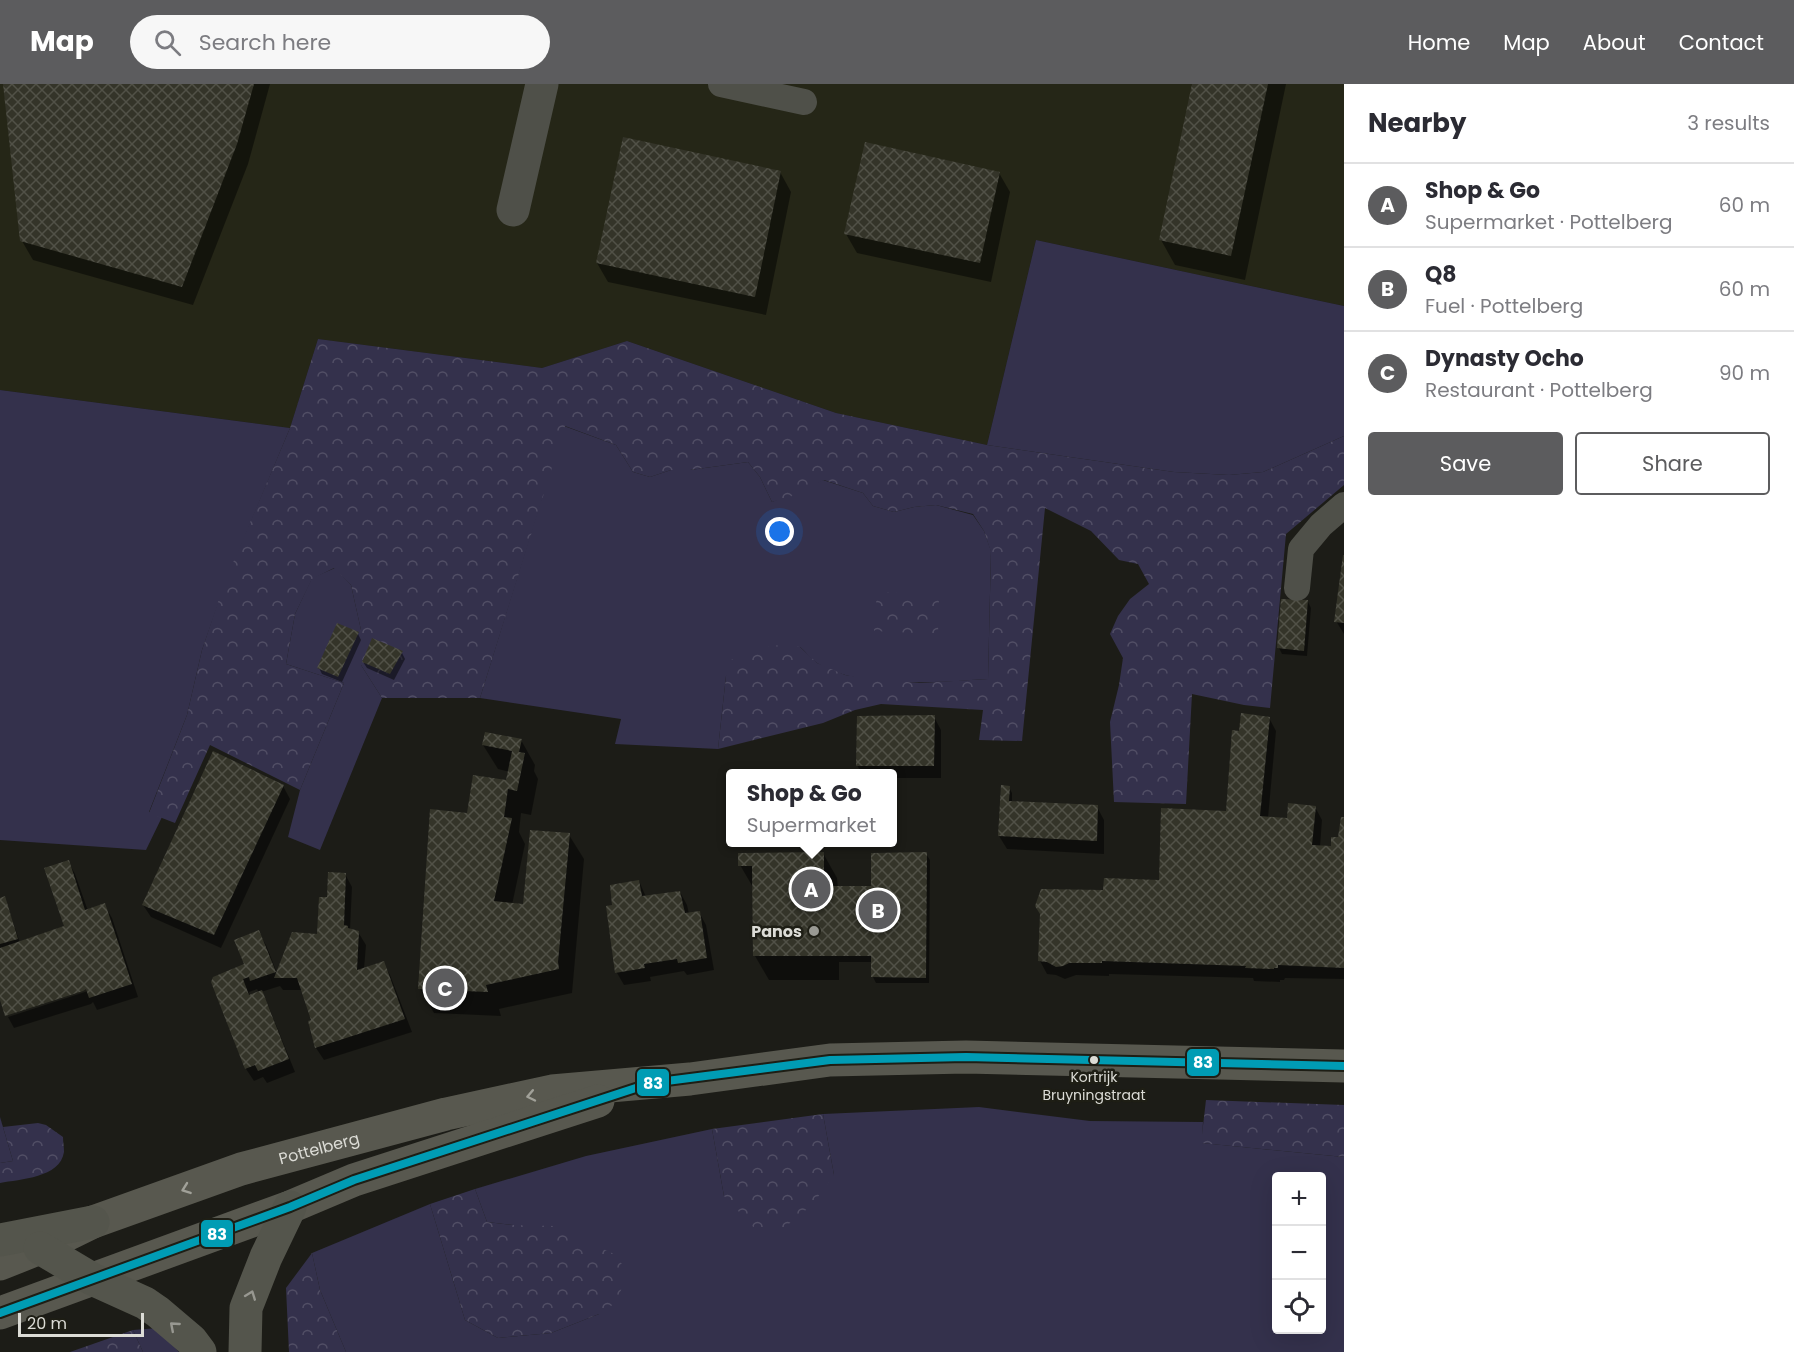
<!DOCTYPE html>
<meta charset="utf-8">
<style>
:root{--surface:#fff;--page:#f7f7f7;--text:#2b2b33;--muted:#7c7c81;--line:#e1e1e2;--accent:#5c5c5e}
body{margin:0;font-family:Poppins,sans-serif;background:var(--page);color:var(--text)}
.controls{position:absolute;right:18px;bottom:18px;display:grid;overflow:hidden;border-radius:6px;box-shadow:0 6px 24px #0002}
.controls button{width:54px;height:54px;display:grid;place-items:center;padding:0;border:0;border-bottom:2px solid var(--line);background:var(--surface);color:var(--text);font:30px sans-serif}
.scale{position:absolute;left:18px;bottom:15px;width:126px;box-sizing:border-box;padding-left:6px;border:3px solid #dcdcd6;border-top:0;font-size:16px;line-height:21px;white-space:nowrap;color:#dcdcd6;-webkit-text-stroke:4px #1e1e15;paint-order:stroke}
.you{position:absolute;left:780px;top:448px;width:21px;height:21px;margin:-15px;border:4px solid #fff;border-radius:50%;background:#1a73e8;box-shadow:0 0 0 9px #1a73e833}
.badge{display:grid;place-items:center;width:39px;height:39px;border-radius:50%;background:var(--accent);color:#fff;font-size:20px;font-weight:700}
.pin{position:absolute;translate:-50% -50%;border:3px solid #fff;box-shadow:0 2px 6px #0006}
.popup{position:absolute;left:726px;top:685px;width:171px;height:78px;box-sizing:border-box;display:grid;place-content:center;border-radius:6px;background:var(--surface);filter:drop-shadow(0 2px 4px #0005);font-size:20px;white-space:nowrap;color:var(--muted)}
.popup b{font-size:22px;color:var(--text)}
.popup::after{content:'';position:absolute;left:50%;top:100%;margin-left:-12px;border:12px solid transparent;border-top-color:var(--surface)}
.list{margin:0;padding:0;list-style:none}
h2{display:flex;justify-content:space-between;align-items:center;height:78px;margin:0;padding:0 24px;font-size:26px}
h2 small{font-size:20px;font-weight:400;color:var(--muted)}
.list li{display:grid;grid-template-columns:39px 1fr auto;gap:18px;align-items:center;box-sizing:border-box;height:84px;padding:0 24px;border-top:2px solid var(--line)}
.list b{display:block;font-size:22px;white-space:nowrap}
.list p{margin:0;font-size:20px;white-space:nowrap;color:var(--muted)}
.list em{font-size:20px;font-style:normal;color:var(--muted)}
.actions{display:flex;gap:12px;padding:18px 24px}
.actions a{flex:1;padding:14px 0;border:2px solid var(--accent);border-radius:6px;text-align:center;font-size:21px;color:var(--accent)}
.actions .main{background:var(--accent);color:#fff}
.icon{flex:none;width:33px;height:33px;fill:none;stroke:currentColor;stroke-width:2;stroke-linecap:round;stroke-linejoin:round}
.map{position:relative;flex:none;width:1344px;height:1268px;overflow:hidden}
header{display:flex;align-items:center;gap:36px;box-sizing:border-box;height:84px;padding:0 30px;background:var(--accent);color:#fff}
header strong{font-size:28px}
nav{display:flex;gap:33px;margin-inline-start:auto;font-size:21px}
.search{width:420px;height:54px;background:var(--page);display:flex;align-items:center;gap:15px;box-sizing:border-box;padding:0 21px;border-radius:33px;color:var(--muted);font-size:22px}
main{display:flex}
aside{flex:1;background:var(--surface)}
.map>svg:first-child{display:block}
.built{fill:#252617}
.grass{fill:#34314c;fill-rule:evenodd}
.forest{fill:url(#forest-crowns)}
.shadow{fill:#0007;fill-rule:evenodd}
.building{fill:url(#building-cross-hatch)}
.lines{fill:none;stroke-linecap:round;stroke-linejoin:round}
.lane{stroke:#4f5049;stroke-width:26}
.street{stroke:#4f5049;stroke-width:33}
.primary{stroke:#58584f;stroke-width:33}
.highway{stroke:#54554c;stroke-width:33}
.bus-1-casing{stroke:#1e1e15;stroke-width:12}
.bus-1{stroke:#009cb4;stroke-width:8}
.oneway{stroke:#a1a199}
.oneway2{stroke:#989891}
.poi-dot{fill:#999993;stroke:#1e1e15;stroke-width:2}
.bus-dot{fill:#dcdcd6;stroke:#1e1e15;stroke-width:2}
.labels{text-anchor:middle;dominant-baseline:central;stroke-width:5;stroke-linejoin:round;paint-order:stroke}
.bus-label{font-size:14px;fill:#dcdcd6;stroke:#1e1e15}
.poi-label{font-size:16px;font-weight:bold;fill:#dcdcd6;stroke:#1e1e15;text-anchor:end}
.street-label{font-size:16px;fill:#dcdcd6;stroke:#1e1e15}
.line-badge{stroke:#1e1e15;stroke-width:2}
.badge-label{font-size:16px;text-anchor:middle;font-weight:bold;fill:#fff}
</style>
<header>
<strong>Map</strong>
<div class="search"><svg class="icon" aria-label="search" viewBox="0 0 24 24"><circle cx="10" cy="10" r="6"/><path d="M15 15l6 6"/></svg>Search here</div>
<nav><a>Home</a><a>Map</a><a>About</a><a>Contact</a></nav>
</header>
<main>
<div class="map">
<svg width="1344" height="1268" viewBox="0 0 1344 1268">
<defs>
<pattern id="forest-crowns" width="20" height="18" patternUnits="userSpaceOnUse" patternTransform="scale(1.5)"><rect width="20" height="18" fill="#34314c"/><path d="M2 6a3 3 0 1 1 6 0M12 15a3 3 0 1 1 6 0" fill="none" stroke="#514e65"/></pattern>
<pattern id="building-cross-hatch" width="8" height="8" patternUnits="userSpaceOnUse" patternTransform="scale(1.5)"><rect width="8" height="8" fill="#343429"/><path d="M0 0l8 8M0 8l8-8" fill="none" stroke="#515147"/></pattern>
</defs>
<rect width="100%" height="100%" fill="#1c1c17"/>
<path class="built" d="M0 0H1344V222L1036 156 987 361 836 329 627 257 542 284 318 255 290 344 0 306Z"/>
<g class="grass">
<path d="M1036 156 1344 222V352L1263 388 1229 391 1174 388 987 361Z"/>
<path d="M0 306 290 344 225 500 202 566 187 631 149 728 162 733 146 766 0 756Z"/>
<path d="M564 342 616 361 633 388 650 393 671 386H690L748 378 760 393 772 418 823 396 863 409 873 422 894 428 914 423 936 421 973 431 984 447 991 467 988 595C939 598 861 606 817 579 811 575 806 568 800 563L726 592 718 665 615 660 621 635 480 614Z"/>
<path d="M335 484 351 501 361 546V581L382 614 320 766 288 753 300 706 344 599 286 580 295 530 312 494Z"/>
<path d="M979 1023 1090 1037 1203 1038 1202 1059 1344 1073V1268H346L320 1206 312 1169 430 1120 465 1236 498 1254 551 1249 599 1230 513 1141 487 1138 475 1105 586 1072 712 1045 724 1112 834 1091 823 1030ZM1276 1092H1322V1246H1276Z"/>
<path d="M0 1033 13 1077 0 1079Z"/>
<path d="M158 1244 179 1268H143L133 1246Z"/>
</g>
<g class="forest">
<path d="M318 255 542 284 627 257 836 329 987 361 1174 388 1229 391 1263 388 1344 352V401L1286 450 1270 624 1244 621 1192 610 1186 720 1114 718 1110 638 1119 601 1123 574 1110 550 1118 532 1130 515 1149 500 1138 480 1119 476 1091 447 1045 424 1022 657 979 656 983 626 881 620 855 626 823 639 718 665 726 592 731 576 762 564 785 560 800 563 817 579 845 591 872 595 919 599 988 595 991 468 984 447 973 430 936 421 914 423 894 428 873 422 863 409 824 396 792 412 772 418 760 393 748 378 690 386H671L650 393 633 388 616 361 565 342 480 614H382L361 581V546L351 501 334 484 312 495 295 530 286 580 344 599 300 706 210 661 175 739 149 729 187 631 202 566 224 500 290 344Z"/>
<path d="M877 508 939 511 938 550 874 547Z"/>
<path d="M1206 1016 1344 1021V1073L1201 1059Z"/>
<path d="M823 1030 834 1091 812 1121 785 1143 757 1147 724 1112 712 1045Z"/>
<path d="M38 1039 46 1041 63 1053C63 1058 64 1063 64 1068 60 1094 20 1095 0 1099V1079L13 1077 3 1043Z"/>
<path d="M475 1105 487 1138 513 1141 555 1142 616 1171 627 1188 617 1218 599 1230 551 1249 498 1254 465 1236 430 1120Z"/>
<path d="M312 1169 320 1206 346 1268H289L286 1204Z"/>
<path d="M133 1246 143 1268H70Z"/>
</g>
<g class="shadow">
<path d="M5 0H270L248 80 193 221 33 176 22 157Z"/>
<path d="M1194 0H1286L1245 196 1175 181 1161 156Z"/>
<path d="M780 88 791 108 766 231 608 198 597 179Z"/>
<path d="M999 89 1010 108 991 198 857 169 846 150Z"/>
<path d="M1344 471V550L1336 537Z"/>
<path d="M1308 518 1311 524 1307 572 1282 570 1279 564Z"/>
<path d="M358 550 361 556 342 598 322 590 319 584Z"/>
<path d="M402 569 405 575 394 596 367 584 363 578Z"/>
<path d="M934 633 941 646V694H892V690H862L857 681Z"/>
<path d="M1269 634 1276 647 1268 734 1288 736 1315 723 1322 736 1320 763 1332 764 1340 755 1344 735V895L1285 894 1284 896H1280V898L1254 897 1253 894 1109 890V892L1076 891 1065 895 1056 891 1047 890 1040 877 1105 808 1161 798 1227 729 1241 649Z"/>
<path d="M521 656 535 681 534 687 538 695 531 731 521 729 519 748 525 760 512 821 524 822 569 751 584 775 572 909 499 925 501 932 434 929 420 905 469 730 508 697 510 688 498 685 483 661Z"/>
<path d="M283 702 290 715 221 864 151 833 143 821Z"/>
<path d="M1009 703 1012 709V719L1097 723 1104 736V770L1007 765 999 752Z"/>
<path d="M823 769 837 794 838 804 873 803 926 770 930 776 929 899H876L873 893 872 878H839V896H769L755 872 754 805 740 781Z"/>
<path d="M68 777 75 790 88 827 104 821 112 834 138 913 97 926 93 918 91 920 14 944 8 933 91 906 90 903 7 930V932L0 911V815L7 820 20 859 66 843Z"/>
<path d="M345 790 352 803 350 846 358 848 366 861 364 885 383 879 390 891 412 948 324 976 316 964 313 938 303 906H283L280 902 261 908 268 921 295 988 267 999 263 993 254 997 246 985 213 898 246 881 258 848 266 861 277 889 319 851 328 815ZM257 905 259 909 250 912 249 908Z"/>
<path d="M639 797 646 813 680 808 687 821 689 830 699 828 706 841 714 886 687 891 684 887 650 893 651 897 624 901 617 889 614 822Z"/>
</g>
<g class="building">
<path d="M3 0H254L237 60 182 203 20 157Z"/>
<path d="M1192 0H1268L1231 172 1159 156Z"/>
<path d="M623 53 781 87 755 213 596 179Z"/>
<path d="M865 58 1000 88 980 179 844 150Z"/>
<path d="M1343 471H1344V539L1334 538Z"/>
<path d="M1281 515 1308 516 1304 567 1277 564Z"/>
<path d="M337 539 359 548 338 593 317 584Z"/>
<path d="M372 554 403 567 390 590 362 578Z"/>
<path d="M1241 629 1270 633 1260 732 1287 734 1288 719 1316 722 1312 761 1331 762V753H1338L1341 733H1344V884L1278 881V884H1274V885L1245 884 1246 882 1102 877V879H1069L1063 882 1056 883 1047 878 1038 877 1040 830 1035 822 1041 805 1103 806 1104 794 1159 796 1161 724 1226 727 1232 646 1239 647Z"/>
<path d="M935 631 934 682H856L857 632Z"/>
<path d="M485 648 522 655 519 668 525 669 517 707 508 705 504 733 512 734 494 817 523 820 530 746 570 749 558 878 559 885 486 901 488 908 418 905 430 725 467 729 473 691 506 696 512 667 482 661Z"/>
<path d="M213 667 284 701 214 851 142 821Z"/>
<path d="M1001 701 1010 702 1009 717 1098 721 1097 757 998 752Z"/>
<path d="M824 768V802H871V769L927 768 926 894 871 893V872H753L752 782H738V769Z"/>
<path d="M69 776 85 826 105 819 132 900 89 914 86 905 83 907 5 932 0 916V864L64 842 44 784Z"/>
<path d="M328 788 346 789 344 841 348 842V844L359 847 357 886 384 877 405 935 315 964 308 937 311 936 297 894H274L292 848 317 850 319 813H327Z"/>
<path d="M639 796 642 812 680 807 685 829 700 827 707 874 678 879 677 875 644 880 645 884 615 889 606 822 612 821 610 801Z"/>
<path d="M5 812 18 855 0 860V814Z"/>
<path d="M259 846 276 888 250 897 249 893 243 895 249 911 262 906 289 975 258 987 255 981 245 985 211 898 213 893 244 880 234 856Z"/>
</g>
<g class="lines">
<g class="lane">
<path d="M721 0 804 18"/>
<path d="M1297 504 1301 465 1321 441 1344 421"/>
</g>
<path class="street" d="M513 126 542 0"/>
<g class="primary">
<path id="s1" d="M0 1180 40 1164 93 1138 241 1085 446 1030 552 1007 690 995 830 976 966 973 1344 982"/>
<path d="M0 1229 290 1123 354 1096 598 1017"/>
</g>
<g class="highway">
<path d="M0 1156 93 1138"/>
<path d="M40 1164 92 1195 145 1219 158 1228 191 1256 200 1268"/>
<path d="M245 1268 246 1224 266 1173 290 1123"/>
</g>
<g class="bus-1-casing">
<path id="bus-1" d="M0 1229 290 1123 354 1096 651 999 830 976 966 973 1344 982"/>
</g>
<use href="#bus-1" class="bus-1"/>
</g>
<defs><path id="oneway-chevron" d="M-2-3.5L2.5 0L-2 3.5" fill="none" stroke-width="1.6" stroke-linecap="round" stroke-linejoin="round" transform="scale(1.5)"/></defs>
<g class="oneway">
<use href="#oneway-chevron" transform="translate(531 1012) rotate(168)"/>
<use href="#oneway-chevron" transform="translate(186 1105) rotate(160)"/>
</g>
<g class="oneway2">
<use href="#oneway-chevron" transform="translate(251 1211) rotate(-69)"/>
<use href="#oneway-chevron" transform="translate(174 1242) rotate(-139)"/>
</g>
<circle class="poi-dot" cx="814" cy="847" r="6"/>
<circle class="bus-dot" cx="1094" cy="976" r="5"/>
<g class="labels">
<g class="bus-label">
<text x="1094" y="993">Kortrijk<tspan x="1094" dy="18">Bruyningstraat</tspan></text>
</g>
<g class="poi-label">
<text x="802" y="847">Panos</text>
</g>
<g class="street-label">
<text stroke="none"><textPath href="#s1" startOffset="340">Pottelberg</textPath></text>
</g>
</g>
<g class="line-badge">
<rect x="1186" y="964" width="34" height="29" rx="6" fill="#009cb4"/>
<rect x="636" y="984" width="34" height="29" rx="6" fill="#009cb4"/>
<rect x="200" y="1135" width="34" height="29" rx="6" fill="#009cb4"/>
</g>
<g class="badge-label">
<text x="1203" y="984">83</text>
<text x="653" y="1005">83</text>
<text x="217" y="1156">83</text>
</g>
</svg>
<div class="controls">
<button>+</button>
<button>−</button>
<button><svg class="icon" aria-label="locate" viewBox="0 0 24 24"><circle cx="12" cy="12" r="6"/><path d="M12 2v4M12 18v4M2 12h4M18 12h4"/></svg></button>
</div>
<div class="scale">20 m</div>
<div class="you"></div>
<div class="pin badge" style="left:811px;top:805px">A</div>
<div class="popup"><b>Shop &amp; Go</b>Supermarket</div>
<div class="pin badge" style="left:878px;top:826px">B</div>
<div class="pin badge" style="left:445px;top:904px">C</div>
</div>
<aside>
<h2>Nearby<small>3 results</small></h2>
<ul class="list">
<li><span class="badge">A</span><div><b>Shop &amp; Go</b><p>Supermarket · Pottelberg</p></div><em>60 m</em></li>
<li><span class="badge">B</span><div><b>Q8</b><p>Fuel · Pottelberg</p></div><em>60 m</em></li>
<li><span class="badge">C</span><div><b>Dynasty Ocho</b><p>Restaurant · Pottelberg</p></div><em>90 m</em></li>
</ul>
<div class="actions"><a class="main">Save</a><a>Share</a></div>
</aside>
</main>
